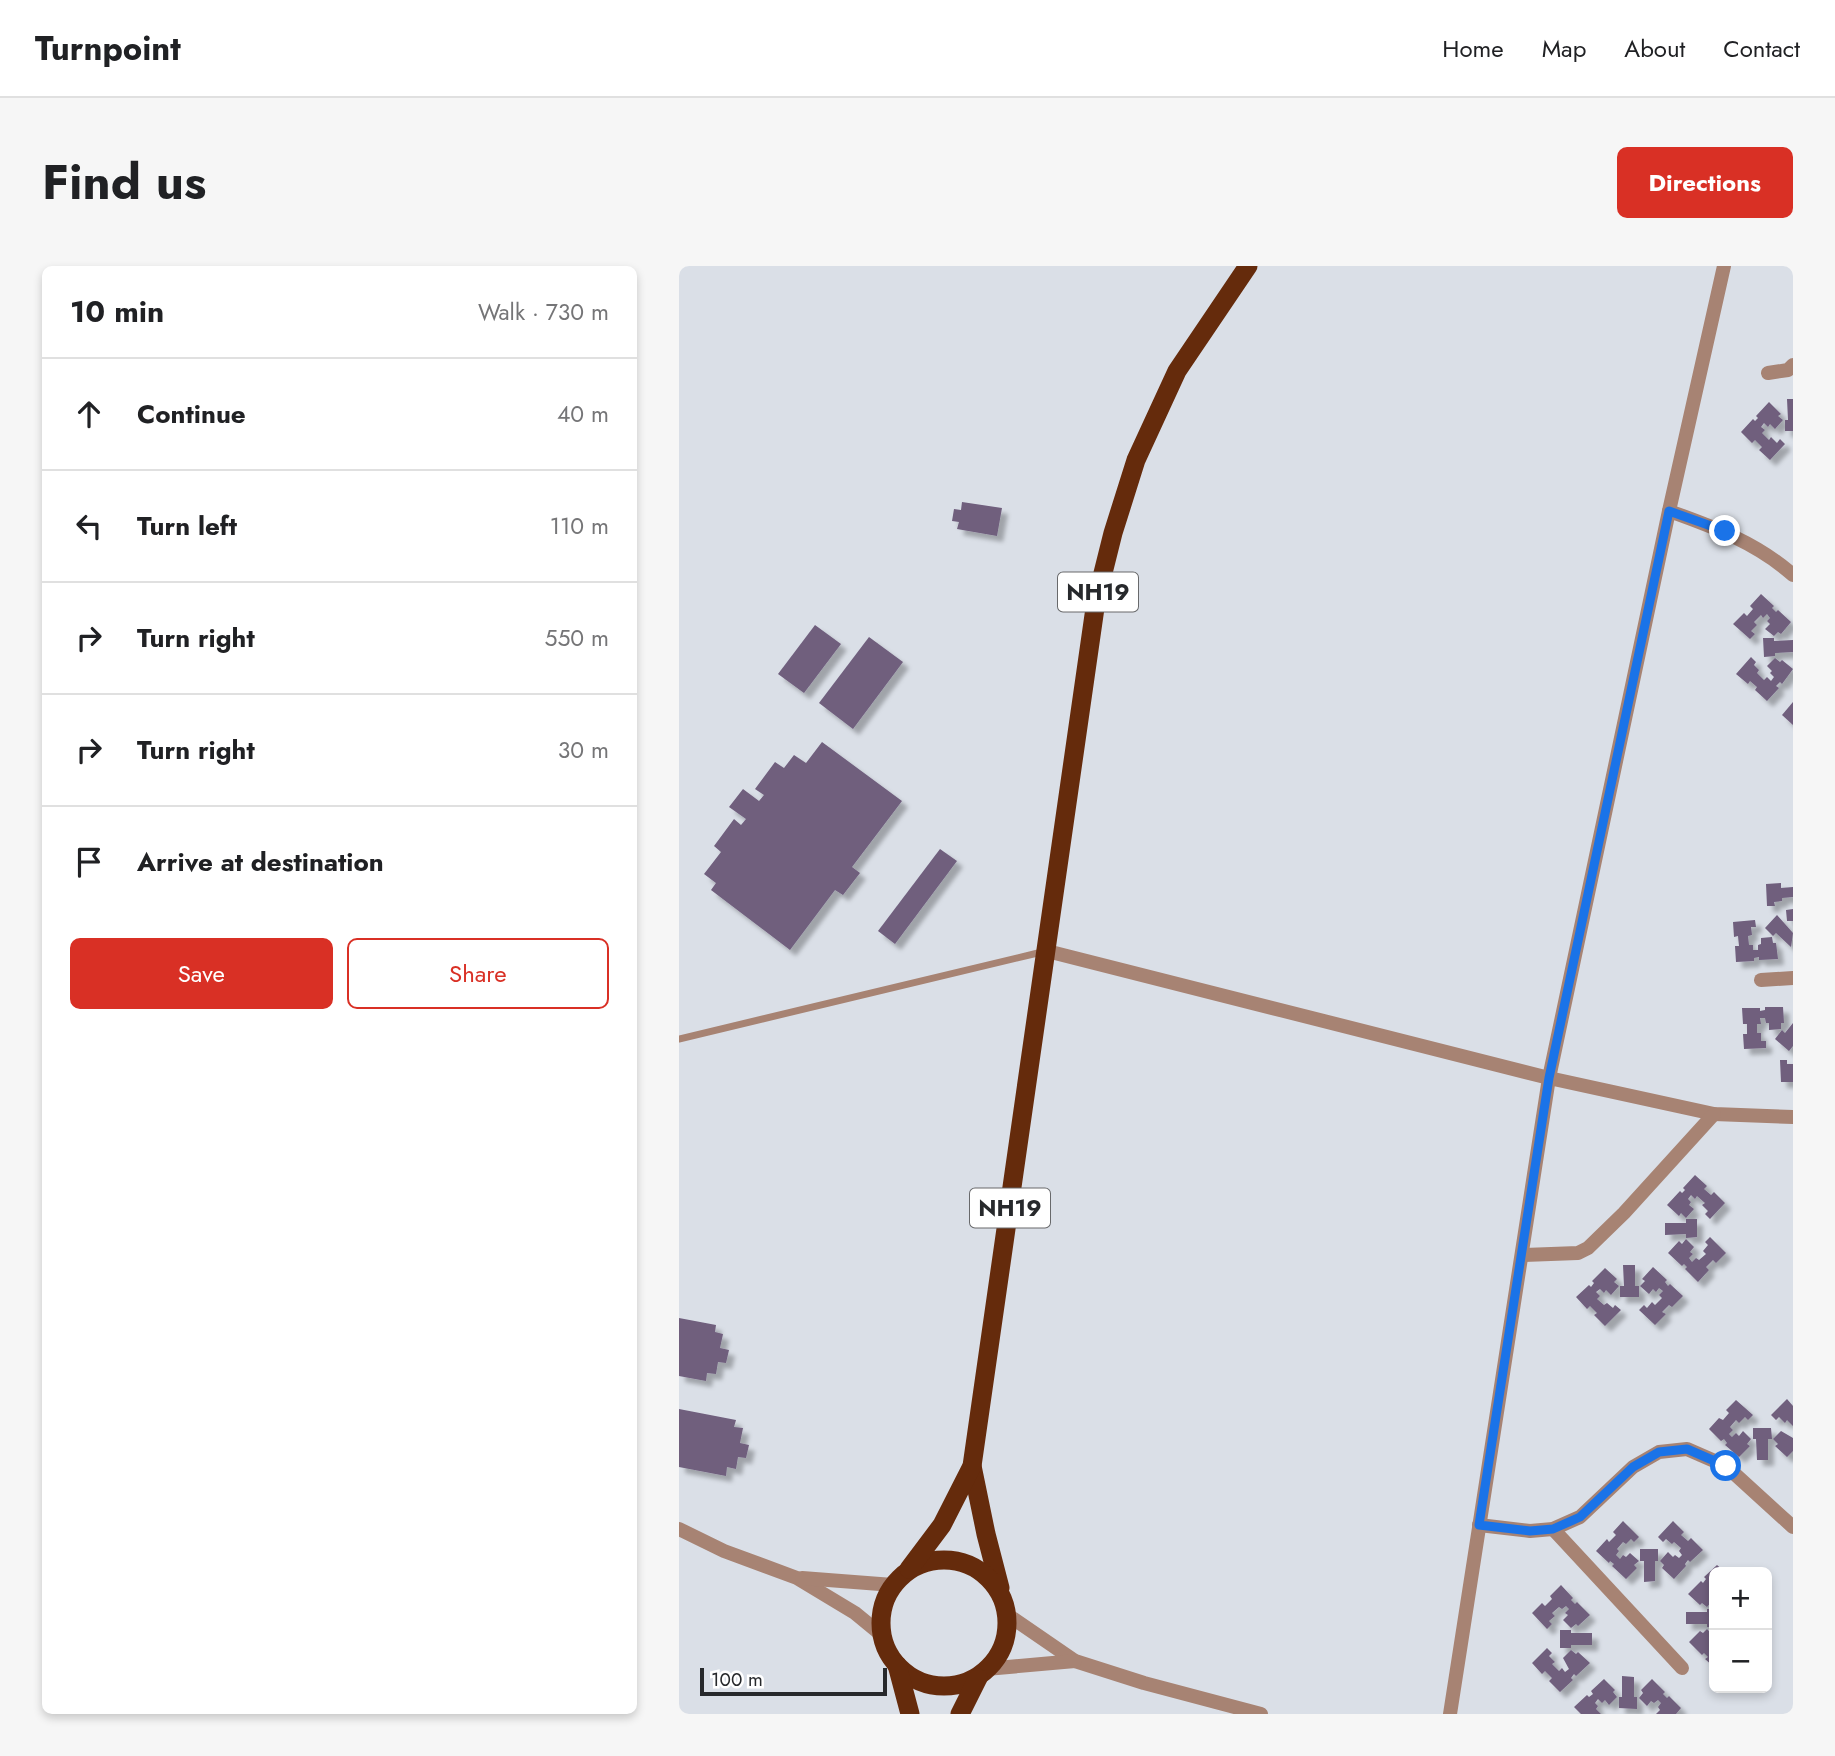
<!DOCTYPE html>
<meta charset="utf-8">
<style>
:root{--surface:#fff;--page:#f6f6f6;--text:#202124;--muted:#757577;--line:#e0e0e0;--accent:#d93025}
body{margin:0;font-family:Jost,sans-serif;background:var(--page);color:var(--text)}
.controls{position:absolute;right:21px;bottom:21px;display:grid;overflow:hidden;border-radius:10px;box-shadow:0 4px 10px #0003}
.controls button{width:63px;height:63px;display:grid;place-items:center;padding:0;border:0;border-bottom:2px solid var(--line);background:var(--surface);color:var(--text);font:35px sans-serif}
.scale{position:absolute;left:21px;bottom:18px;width:187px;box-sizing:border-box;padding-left:7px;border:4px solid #27292c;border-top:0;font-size:19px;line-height:24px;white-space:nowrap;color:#27292c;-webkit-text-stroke:5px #fff;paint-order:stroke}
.stop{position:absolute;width:21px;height:21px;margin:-16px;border:5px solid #1a73e8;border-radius:50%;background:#fff}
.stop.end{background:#1a73e8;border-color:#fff;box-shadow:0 2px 7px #0008}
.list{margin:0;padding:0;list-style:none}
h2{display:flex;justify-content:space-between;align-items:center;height:91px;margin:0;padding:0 28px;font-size:30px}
h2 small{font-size:23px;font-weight:400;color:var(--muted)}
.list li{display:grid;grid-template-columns:46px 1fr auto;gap:21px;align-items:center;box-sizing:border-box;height:112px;padding:0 28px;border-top:2px solid var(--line)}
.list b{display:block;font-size:26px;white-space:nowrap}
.list em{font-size:23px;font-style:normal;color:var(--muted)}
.actions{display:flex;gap:14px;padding:21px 28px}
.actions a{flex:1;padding:16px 0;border:2px solid var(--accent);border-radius:10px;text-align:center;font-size:24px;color:var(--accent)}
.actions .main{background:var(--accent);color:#fff}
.icon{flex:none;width:38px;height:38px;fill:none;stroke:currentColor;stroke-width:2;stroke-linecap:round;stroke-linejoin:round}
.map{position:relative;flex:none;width:1114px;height:1448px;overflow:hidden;border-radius:10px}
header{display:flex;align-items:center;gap:42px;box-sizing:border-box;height:98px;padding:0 35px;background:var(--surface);border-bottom:2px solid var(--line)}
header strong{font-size:33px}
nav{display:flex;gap:38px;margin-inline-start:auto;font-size:24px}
.intro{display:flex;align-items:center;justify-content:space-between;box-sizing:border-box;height:168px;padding:0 42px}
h1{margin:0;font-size:49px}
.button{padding:18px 32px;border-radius:10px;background:var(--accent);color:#fff;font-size:24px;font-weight:700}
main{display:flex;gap:42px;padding:0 42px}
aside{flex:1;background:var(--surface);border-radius:10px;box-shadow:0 4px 10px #0003}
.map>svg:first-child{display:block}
.building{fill:#6f5e7d;filter:url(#shadow)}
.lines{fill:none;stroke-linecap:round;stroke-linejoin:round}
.service{stroke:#a78373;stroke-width:7}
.minor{stroke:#a78373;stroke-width:14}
.tertiary{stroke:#a78373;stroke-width:14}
.trunk{stroke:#652b0c;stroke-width:19}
.route{stroke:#1a73e8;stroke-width:9}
.labels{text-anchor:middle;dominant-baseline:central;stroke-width:7;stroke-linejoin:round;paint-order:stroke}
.shield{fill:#fff;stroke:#68696b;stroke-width:2}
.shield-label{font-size:23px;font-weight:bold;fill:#27292c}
</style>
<header>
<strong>Turnpoint</strong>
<nav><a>Home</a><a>Map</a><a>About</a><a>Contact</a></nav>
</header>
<div class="intro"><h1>Find us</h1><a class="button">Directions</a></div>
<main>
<aside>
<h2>10 min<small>Walk · 730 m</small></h2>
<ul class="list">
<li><svg class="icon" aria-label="ahead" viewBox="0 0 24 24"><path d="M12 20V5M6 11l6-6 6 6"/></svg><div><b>Continue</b></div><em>40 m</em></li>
<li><svg class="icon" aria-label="left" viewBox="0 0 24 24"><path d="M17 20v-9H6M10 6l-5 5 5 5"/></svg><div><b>Turn left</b></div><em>110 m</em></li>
<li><svg class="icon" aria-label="right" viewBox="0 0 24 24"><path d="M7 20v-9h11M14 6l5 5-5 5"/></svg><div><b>Turn right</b></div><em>550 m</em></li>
<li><svg class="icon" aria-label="right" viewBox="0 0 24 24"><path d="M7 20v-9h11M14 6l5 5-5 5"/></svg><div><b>Turn right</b></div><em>30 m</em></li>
<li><svg class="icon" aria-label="arrive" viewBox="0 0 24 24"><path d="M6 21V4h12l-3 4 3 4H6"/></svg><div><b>Arrive at destination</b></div></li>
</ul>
<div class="actions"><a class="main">Save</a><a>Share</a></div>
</aside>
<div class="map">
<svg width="1114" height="1448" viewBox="0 0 1114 1448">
<defs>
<filter id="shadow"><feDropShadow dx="6" dy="6" stdDeviation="2" flood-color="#0004"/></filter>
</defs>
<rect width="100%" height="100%" fill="#dadfe7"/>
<g class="building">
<path d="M1108 133H1114V165H1106V154H1109Z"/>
<path d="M1090 136 1102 148 1099 150 1104 154 1096 163 1091 158 1089 161 1085 157 1082 161 1086 164 1083 167 1090 174 1092 171 1098 177 1101 173 1106 178 1091 194 1080 184 1083 181 1076 174 1073 177 1062 166 1074 153 1076 155 1079 152 1077 150Z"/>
<path d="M283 236 323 242 318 270 278 263 280 256 273 255 275 243 282 244Z"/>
<path d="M1082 328 1095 340 1093 342 1097 346 1099 344 1112 356 1102 368 1099 366 1095 370 1086 363 1091 358 1088 355 1091 352 1088 348 1084 352 1082 349 1075 356 1078 359 1072 365 1076 368 1071 373 1054 358 1065 347 1068 350 1074 343 1071 340Z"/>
<path d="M136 359 162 378 125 427 99 408Z"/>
<path d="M190 371 224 396 174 463 140 437Z"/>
<path d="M1084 372H1095V375L1114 374V386L1096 387V390L1085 391Z"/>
<path d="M1072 391 1077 396 1075 399 1080 404 1078 407 1085 414 1088 411 1092 415 1095 411 1091 407 1093 405 1088 400 1096 392 1101 396 1103 394 1114 403 1103 418 1101 416 1097 420 1100 422 1088 435 1076 424 1078 421 1071 415 1069 418 1057 408Z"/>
<path d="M1114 436V459L1103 449Z"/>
<path d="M143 476 223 535 173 601 181 607 164 629 156 624 111 684 32 624 37 617 25 608 42 586 35 580 55 553 62 559 67 553 50 541 64 523 80 535 85 529 76 523 96 496 105 502 115 489 127 497Z"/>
<path d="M261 583 278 595 216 678 199 665Z"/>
<path d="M1102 617V622L1114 621V631L1103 632V635L1095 636 1096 640H1088L1087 618Z"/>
<path d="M1114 643V655H1108L1107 644Z"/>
<path d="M1098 649 1114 667 1112 681 1097 667 1094 670 1086 662Z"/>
<path d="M1076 654 1077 661H1072L1073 669 1069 670 1070 679H1074V684H1079V679L1082 678V672L1093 671 1094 677H1097L1099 693 1080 694V691L1075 692V695L1057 696 1056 680H1060L1059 670 1055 671 1054 656Z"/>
<path d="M1086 741H1104L1105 757H1102V763L1090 764V757H1087L1086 752H1081L1082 758H1078V767H1082V775H1087V782L1065 783 1064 768H1068V758H1064L1063 742H1081V745L1086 744Z"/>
<path d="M1114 757V780L1110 785 1096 773 1103 764 1106 767Z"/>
<path d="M1101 794H1108V798H1114V816H1102Z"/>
<path d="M1016 909 1028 920 1025 923 1032 929 1035 926 1046 937 1031 953 1026 948 1029 945 1023 939 1026 937 1018 930 1016 933 1012 929 1009 933 1012 936 1010 939 1015 943 1007 952 1002 947 1000 950 988 939 1001 925 1003 927 1006 924 1004 922Z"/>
<path d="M1007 953H1018V971L1007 972V968L986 969V957H1007Z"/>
<path d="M1031 971 1047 987 1037 997 1034 994 1027 1001 1030 1004 1019 1016 1006 1003 1008 1001 1005 998 1003 1000 989 987 1000 975 1003 978 1007 973 1015 981 1011 986 1014 988 1010 992 1013 996 1017 992 1020 994 1027 988 1024 985 1029 979 1026 976Z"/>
<path d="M944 999H956V1020H960V1031H941V1020H945Z"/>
<path d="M974 1001 988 1014 986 1016 989 1020 991 1018 1004 1030 993 1041 990 1039 983 1046 987 1048 976 1059 960 1044 965 1039 968 1042 973 1036 976 1039 983 1032 980 1029 984 1025 980 1022 977 1026 974 1023 970 1028 961 1020 966 1015 963 1013Z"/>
<path d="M926 1002 938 1013 935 1016 940 1020 932 1029 927 1024 925 1027 921 1023 917 1026 921 1030 918 1033 925 1039 928 1037 934 1042 936 1039 942 1044 926 1060 915 1049 918 1047 911 1040 908 1043 897 1031 910 1019 912 1021 915 1017 913 1015Z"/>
<path d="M0 1052 37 1059 36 1066 44 1068 41 1082 50 1084 47 1097 39 1096 37 1108 28 1107 27 1115 0 1110Z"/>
<path d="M1108 1133 1114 1140V1160L1108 1154 1106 1157 1100 1151 1097 1154 1092 1149Z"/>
<path d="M1057 1134 1074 1149 1069 1154 1066 1151 1060 1157 1057 1154 1051 1161 1054 1164 1050 1168 1053 1171 1057 1167 1060 1170 1064 1165 1072 1173 1068 1178 1071 1180 1060 1191 1046 1179 1048 1177 1045 1173 1042 1175 1030 1163 1040 1152 1044 1154 1050 1147 1047 1144Z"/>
<path d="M0 1143 57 1154 55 1161 64 1162 61 1177 70 1179 67 1192 59 1191 57 1203 48 1201 47 1210 0 1201Z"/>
<path d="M1074 1162H1092L1093 1173H1089V1194H1078L1077 1173H1074Z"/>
<path d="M1102 1165 1114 1172V1185L1108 1191 1096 1180 1099 1178 1094 1173Z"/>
<path d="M944 1255 960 1271 955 1276 952 1273 947 1278 944 1276 938 1283 940 1285 937 1289 941 1293 944 1289 947 1291 951 1287 960 1295 955 1299 958 1302 947 1313 933 1300 935 1298 931 1295 930 1297 917 1285 928 1273 930 1276 937 1269 934 1266Z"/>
<path d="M994 1255 1005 1266 1002 1269 1009 1275 1012 1272 1024 1284 1011 1296 1009 1294 1006 1298 1007 1300 995 1313 983 1302 985 1299 981 1295 989 1286 994 1291 996 1289 1000 1292 1003 1289 1000 1285 1002 1282 995 1276 993 1278 987 1273 984 1276 979 1271Z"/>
<path d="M961 1283H979V1295H976V1315L965 1316V1295H961Z"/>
<path d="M1038 1299 1046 1306H1035V1321L1033 1319 1030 1322 1034 1326 1031 1328 1035 1333 1028 1341 1023 1337 1021 1339 1009 1328 1022 1315 1024 1317 1027 1313 1025 1311Z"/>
<path d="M882 1319 894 1332 892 1334 896 1338 898 1336 911 1349 899 1360 897 1358 892 1362 884 1354 889 1349 886 1347 890 1343 887 1340 883 1343 880 1341 873 1347 876 1350 870 1355 873 1358 868 1363 853 1347 863 1337 866 1340 873 1333 871 1330Z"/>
<path d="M1028 1343H1035V1361H1028V1358H1007V1346H1028Z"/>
<path d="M1028 1363 1035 1370 1032 1375 1034 1378 1031 1382 1035 1386V1401L1026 1393 1029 1391 1025 1387 1023 1389 1010 1376 1021 1365 1024 1367Z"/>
<path d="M881 1364H892V1367H913V1379H892V1382H881Z"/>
<path d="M868 1382 873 1387 870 1390 876 1396 873 1398 880 1405 883 1402 886 1406 890 1403 884 1392 892 1384 897 1388 899 1386 911 1397 897 1410 895 1408 892 1412 894 1414 881 1426 870 1415 873 1412 866 1405 863 1408 853 1397Z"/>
<path d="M943 1410 955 1411V1431H958V1443L940 1442V1431H943Z"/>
<path d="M925 1413 936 1424 934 1426 938 1431 930 1439 926 1434 923 1437 919 1433 916 1437 919 1440 917 1443 922 1448H902L895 1441 908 1429 910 1431 914 1428 912 1425Z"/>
<path d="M973 1413 986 1426 984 1428 988 1432 990 1430 1002 1442 997 1448H977L981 1444 979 1441 982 1437 979 1434 975 1437 972 1435 968 1440 960 1432 964 1427 962 1424Z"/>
</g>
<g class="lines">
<path class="service" d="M0 773 363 686"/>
<g class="minor">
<path d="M1089 107 1109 104 1114 99"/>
<path d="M990 245C1035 261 1078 277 1114 309"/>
<path d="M368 685 870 812 1035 848 1114 851"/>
<path d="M1082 714 1114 712"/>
<path d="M843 989 899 987 909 982 945 947 1035 848"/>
<path d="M800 1259 851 1265 874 1263 901 1251 954 1201 980 1186 1008 1183 1047 1200 1114 1261"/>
<path d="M874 1263 1003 1402"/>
<path d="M326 1347 396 1395 465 1417 582 1448"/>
<path d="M307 1403 396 1395"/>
<path d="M771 1448 870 812 990 245 1045 0"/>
</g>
<g class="tertiary">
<path d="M0 1263 45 1285 118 1312 176 1347 204 1370"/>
<path d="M123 1312 214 1319"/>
</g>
<g class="trunk">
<path d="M293 1200 307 1268 321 1322"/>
<circle cx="265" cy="1357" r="63"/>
<path d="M230 1303 263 1259 293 1200 417 335 434 267 457 194 498 105 569 0"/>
<path d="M218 1399 231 1448"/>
<path d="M281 1448 299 1412"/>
</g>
</g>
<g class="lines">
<path class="route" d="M1046 265 990 245 870 812 800 1259 851 1265 874 1263 901 1251 954 1201 980 1186 1008 1183 1047 1200"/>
</g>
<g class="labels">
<g class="shield">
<rect x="379" y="306.5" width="80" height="39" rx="5"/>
<rect x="291" y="922.5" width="80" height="39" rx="5"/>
</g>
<g class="shield-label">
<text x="419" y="326">NH19</text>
<text x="331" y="942">NH19</text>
</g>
</g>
</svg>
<div class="controls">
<button>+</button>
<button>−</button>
</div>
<div class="scale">100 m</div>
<div class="stop" style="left:1047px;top:1200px"></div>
<div class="stop end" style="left:1046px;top:265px"></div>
</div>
</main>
